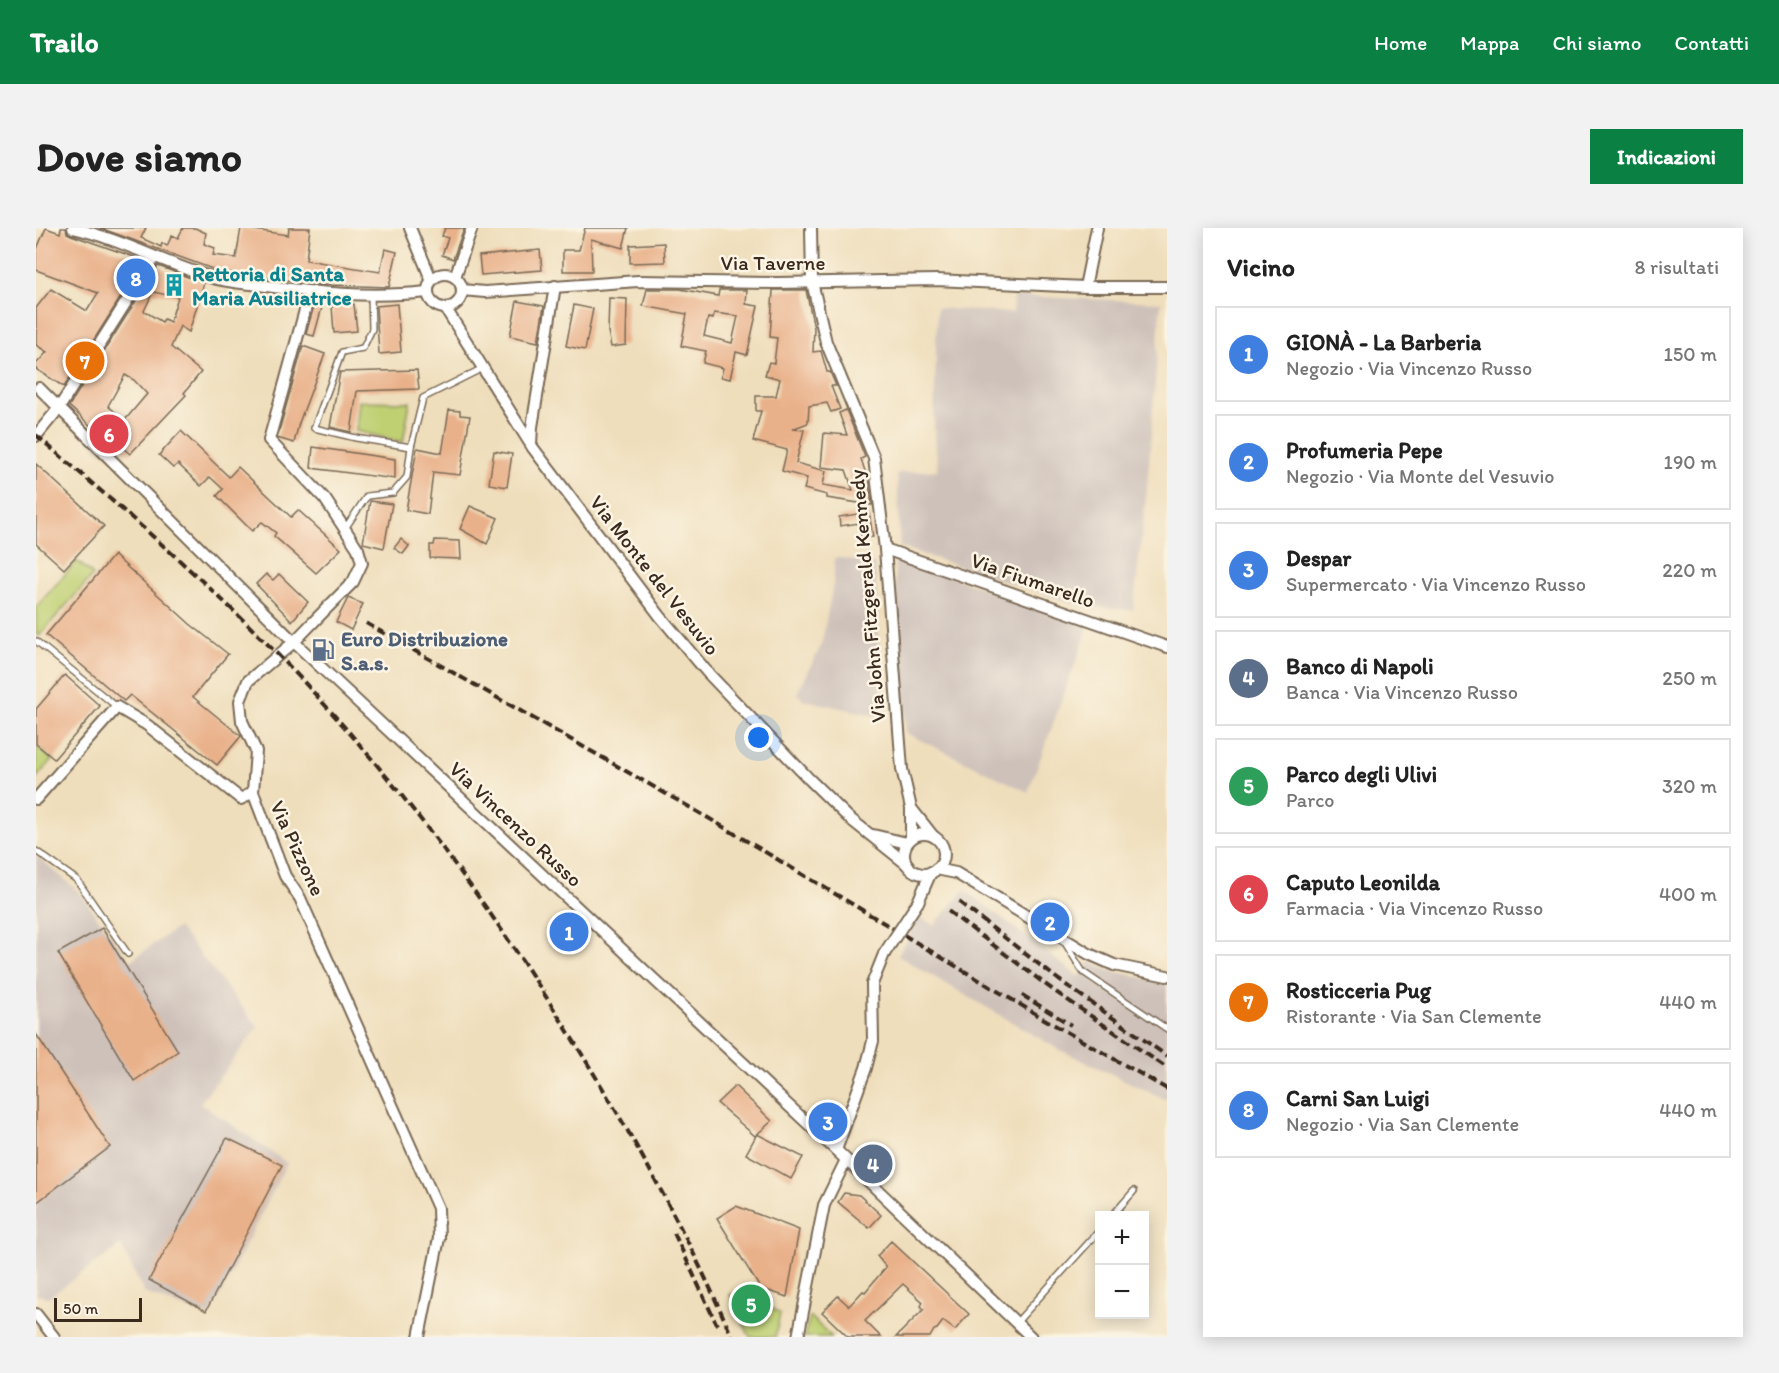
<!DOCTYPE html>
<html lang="it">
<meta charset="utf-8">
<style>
:root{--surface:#fff;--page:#f2f2f2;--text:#222;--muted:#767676;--line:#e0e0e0;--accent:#0b8043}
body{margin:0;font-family:Itim,sans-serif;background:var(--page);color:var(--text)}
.controls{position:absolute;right:18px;bottom:18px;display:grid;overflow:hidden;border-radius:0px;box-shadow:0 3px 15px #0003}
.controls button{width:54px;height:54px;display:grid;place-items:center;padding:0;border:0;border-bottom:2px solid var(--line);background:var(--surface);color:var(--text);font:30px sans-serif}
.scale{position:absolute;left:18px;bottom:15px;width:88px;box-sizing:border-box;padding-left:6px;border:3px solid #3b2a1e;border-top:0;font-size:16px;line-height:21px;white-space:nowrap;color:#3b2a1e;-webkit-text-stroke:4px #fcf5e5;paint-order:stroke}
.you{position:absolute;left:723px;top:510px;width:21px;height:21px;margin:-15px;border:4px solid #fff;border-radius:50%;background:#1a73e8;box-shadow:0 0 0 9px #1a73e833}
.badge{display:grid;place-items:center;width:39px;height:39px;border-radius:50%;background:var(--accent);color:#fff;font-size:20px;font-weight:700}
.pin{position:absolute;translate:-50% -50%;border:3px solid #fff;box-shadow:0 2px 6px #0006}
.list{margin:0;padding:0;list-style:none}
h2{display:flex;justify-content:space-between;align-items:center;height:78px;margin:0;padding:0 24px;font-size:26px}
h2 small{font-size:20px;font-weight:400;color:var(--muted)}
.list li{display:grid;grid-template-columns:39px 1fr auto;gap:18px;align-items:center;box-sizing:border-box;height:96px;margin:0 12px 12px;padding:0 12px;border:2px solid var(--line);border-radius:0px}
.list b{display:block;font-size:22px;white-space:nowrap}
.list p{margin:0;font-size:20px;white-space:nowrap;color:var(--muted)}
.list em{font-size:20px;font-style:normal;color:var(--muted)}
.map{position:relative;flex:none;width:1131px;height:1109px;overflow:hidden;border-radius:0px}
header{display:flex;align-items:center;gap:36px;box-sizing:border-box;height:84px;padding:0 30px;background:var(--accent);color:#fff}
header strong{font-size:28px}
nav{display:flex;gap:33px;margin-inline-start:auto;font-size:21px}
.intro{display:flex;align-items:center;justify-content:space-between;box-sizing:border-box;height:144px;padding:0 36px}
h1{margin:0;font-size:42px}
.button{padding:15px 27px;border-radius:0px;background:var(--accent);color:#fff;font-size:21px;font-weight:700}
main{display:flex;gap:36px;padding:0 36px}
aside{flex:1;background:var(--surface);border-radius:0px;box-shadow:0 3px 15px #0003}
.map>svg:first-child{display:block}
.industrial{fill:#cec1ba}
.green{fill:#bfd073;stroke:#7d7d48;stroke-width:1.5}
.building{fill:#e9b18a;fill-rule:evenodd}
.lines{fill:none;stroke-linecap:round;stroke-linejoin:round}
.service-casing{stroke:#7a6955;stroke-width:8}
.minor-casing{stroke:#7a6955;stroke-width:14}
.service{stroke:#fff;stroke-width:5}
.minor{stroke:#fff;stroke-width:10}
.rail{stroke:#3b2a1e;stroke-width:4;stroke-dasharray:9 4.5;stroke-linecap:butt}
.minor-bridge-casing{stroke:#7a6955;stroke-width:14;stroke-linecap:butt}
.minor-bridge{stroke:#fff;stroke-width:10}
.labels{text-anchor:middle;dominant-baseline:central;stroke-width:5;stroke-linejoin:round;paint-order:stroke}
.street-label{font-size:21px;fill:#3b2a1e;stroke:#fcf5e5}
.culture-label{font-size:21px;font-weight:bold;fill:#0d838f;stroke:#fcf5e5;text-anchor:start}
.service-label{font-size:21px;font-weight:bold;fill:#4e5e75;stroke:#fcf5e5;text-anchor:start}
</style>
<header>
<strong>Trailo</strong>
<nav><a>Home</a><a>Mappa</a><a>Chi siamo</a><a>Contatti</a></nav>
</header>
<div class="intro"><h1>Dove siamo</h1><a class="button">Indicazioni</a></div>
<main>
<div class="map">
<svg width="1131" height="1109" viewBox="0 0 1131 1109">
<rect width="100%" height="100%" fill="#fcf5e5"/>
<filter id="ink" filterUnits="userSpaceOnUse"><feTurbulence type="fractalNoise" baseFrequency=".0167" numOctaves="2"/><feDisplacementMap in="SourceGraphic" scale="12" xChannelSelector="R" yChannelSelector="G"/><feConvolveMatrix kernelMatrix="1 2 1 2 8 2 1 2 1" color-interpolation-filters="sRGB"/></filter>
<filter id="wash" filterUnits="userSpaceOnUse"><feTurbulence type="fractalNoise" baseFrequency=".008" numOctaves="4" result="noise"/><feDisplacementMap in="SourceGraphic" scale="24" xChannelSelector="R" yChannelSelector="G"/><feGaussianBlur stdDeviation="1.35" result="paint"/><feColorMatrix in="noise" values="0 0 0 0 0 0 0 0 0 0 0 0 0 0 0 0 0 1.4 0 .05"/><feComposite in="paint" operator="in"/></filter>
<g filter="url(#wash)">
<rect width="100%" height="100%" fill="#efdebc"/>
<g class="industrial">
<path d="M977 68 1125 74 1111 261 1097 382 1045 378 864 319 861 245 902 242 898 199 901 80 977 85Z"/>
<path d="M799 329 839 336 847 489 768 472 761 465 785 418 797 357Z"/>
<path d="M858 329 1053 398 992 564 870 505Z"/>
<path d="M0 627 43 664 94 733 142 699 222 799 164 875 251 935 173 1089 108 1065 85 1017 13 1069 0 1067Z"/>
<path d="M929 662 1043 749 1054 733 1072 742 1131 755V872L1024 822 862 728 883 689 898 697Z"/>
</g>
<g class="green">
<path d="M323 173 374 174 367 214 320 203Z"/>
<path d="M41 333 57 347 3 408 0 406V379Z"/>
<path d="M0 518 16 532 0 550Z"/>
<path d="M708 1060 744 1086 739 1109H714L694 1067Z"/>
<path d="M774 1089 796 1109H768Z"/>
</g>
<g id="blocks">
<g class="building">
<path d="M10 0 24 5 25 0H30L31 5 35 7 101 30 97 40 102 42 28 159 0 141V136L11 124 0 117V80L15 61 51 83 62 65 0 42V23Z"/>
<path d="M64 0H110L105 10 125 19 126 15 131 18 136 7 142 10 147 0H159L170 5 168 16 179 20 177 27 200 30 205 0 252 7 253 0H274L270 32 344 44 349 21 361 24 353 59 294 57 293 52 292 57H287L182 43Z"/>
<path d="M409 0H428L417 31 406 27 412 10 406 8Z"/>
<path d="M549 0H592L587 20 555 11 556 43H527V22H543Z"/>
<path d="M628 15 629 34 594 35V17Z"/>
<path d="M504 22 506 42 445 47 443 28Z"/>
<path d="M122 38 168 55 153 104 144 98 135 119 165 144 148 165 150 167 94 226 58 195 55 198 33 178ZM117 64 142 69 134 94 128 91 126 94 108 83ZM89 147 98 152 111 166 89 192 72 178Z"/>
<path d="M611 61H644L682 68 683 62H711L710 76 722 78 711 127 700 124 694 151 685 149 687 140 667 135 670 123 645 118 651 86 607 78ZM678 85 702 88 696 115 668 108 672 90 677 91Z"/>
<path d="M737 62H770L778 100 777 124 785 123 791 144H794L800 158H795L804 181 795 184 791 175 773 178 772 195 756 201 768 202 760 235 790 243 787 257 817 262 810 242 785 239 788 205 811 207 803 185 810 182 829 229 825 231 833 255 836 277 791 270V267L768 261 771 250 746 243 751 222 717 213 725 183H720V168H740L744 151 729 147 733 134 738 135 741 110 734 109Z"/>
<path d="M573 70 591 71 590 117 575 119 572 103Z"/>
<path d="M280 71 288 72 278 108 270 106Z"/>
<path d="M481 73 508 78 502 114 474 108Z"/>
<path d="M318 76 321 103 298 105 296 78Z"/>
<path d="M361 76 365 124 343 126 340 78Z"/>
<path d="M538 77 557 81 549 122 530 118Z"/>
<path d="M267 118 289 126 263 195 258 215 241 210Z"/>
<path d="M381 142 383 161 321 163 315 204 294 199 304 144Z"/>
<path d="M413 182 424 183V187L434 188 424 247 397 244 392 286 370 282 381 220 406 225Z"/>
<path d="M145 203 193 249 202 239 255 289 262 282 305 321 280 345 238 308 240 305 226 294 216 303 181 268 187 261 174 249 165 258 142 236 137 240 123 227Z"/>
<path d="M277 219 359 231V251L275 240Z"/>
<path d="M458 223 476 226 471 259 453 256Z"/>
<path d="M0 236 68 298 28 341 0 316Z"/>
<path d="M334 273 356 276 348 320 327 315Z"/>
<path d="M434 278 462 290 451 316 424 301Z"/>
<path d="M833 284 837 309 825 310 823 295 804 298 803 289Z"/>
<path d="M365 311 373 318 367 326 358 320Z"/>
<path d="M399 312 424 313 425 331 394 330V317H398Z"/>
<path d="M78 327 154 396 192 426 157 469 205 508 181 537 94 467 88 473 10 407Z"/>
<path d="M230 346 237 352 243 346 272 374 256 393 220 356Z"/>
<path d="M312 370 327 376 315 402 300 394Z"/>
<path d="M29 447 64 478 18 531 0 516V481Z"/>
<path d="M66 700 142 823 98 853 22 725Z"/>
<path d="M0 806 74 919 0 975Z"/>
<path d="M699 858 736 893 719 908 681 875Z"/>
<path d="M721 906 767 929 755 951 710 926Z"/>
<path d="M191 910 246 937 170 1083 113 1052Z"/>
<path d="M808 965 823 967 845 987 833 1000 802 974Z"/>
<path d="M700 978 763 1002 751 1069 724 1060 681 990Z"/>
<path d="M855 1013 933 1086 919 1102 907 1093 901 1101 898 1102 894 1109H860L888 1081 885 1078 887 1074 867 1056 829 1093 845 1109H812L786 1084 802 1068 813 1078 827 1063 829 1064 850 1039 841 1028Z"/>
</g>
</g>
</g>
<g filter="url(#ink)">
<use href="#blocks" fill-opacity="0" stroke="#7a6955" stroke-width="1.5"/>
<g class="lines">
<g class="service-casing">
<g id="service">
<path d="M335 67 336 101 327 120 306 124 278 200 320 210 375 219 387 170 447 140"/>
<path d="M310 299 331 268 357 265 371 249 375 219"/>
<path d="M0 413 81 479"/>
<path d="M0 623 41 652 92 726"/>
<path d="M1029 715 1047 744 1131 801"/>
<path d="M1076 988 1098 963"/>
<path d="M981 1094 1064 1002"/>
</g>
</g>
<g class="minor-casing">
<g id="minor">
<path d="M37 0C84 11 128 35 174 49 189 54 207 55 223 57 279 65 335 70 391 64"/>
<path d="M374 0 395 51"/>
<path d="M775 0 776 54 790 114 838 230 849 321 866 541 875 580V611"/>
<circle cx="409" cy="63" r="17"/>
<path d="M419 49 436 0"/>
<path d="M1049 59 1061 0"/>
<path d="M426 62 449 64 602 53 741 55 900 52 1049 59H1131"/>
<path d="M274 64 233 212 289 271 322 321 326 335 317 354 290 381 258 414 212 453 204 473 206 493 220 523 217 564 249 648 264 670 402 980 403 1010 383 1109"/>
<path d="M410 81 497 220 624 388 671 444 772 550 813 590 872 637"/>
<path d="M3 160 258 414 800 922 995 1109"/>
<path d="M0 208 23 180 118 30"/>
<path d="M495 216 496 199 519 58"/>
<path d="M849 321 1131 419"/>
<path d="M0 571 81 479 111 497 205 571 217 564"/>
<path d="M875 580 897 608"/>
<circle cx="888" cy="626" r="20"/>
<path d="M837 607 871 615"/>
<path d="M900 641 920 645 1053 726 1078 737 1131 748"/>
<path d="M882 674 895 644"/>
<path d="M800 922 830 840 837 813 836 756 848 726"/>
<path d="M0 1086 18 1109"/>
<path d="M762 1109 788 977 810 932"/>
</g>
</g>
<use href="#service" class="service"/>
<use href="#minor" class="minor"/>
<g class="rail">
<path d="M0 207C86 281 173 355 252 437 365 556 462 688 547 828 603 919 654 1011 696 1109"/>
<path d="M330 395 669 588 1015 795 1131 861"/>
<path d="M923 674 1023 752 1131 828"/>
<path d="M912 683 1017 762 1131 840"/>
<path d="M986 767 1035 797"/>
<path d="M638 1005 681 1097"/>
</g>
<g class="minor-bridge-casing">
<path id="minor-bridge" d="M848 726 882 674"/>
</g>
<use href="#minor-bridge" class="minor-bridge"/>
</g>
</g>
<defs>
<g id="building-bare" transform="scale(1.8)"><path d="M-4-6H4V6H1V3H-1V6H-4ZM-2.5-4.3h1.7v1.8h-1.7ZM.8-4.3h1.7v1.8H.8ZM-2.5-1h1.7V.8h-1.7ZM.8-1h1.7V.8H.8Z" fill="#0f9aa8" stroke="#fcf5e5" stroke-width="2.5" paint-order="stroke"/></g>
<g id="fuel-bare" transform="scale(1.8)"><path d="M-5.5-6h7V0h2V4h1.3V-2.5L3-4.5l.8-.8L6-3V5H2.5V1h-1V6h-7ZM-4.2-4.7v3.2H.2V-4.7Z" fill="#5c6f8a" stroke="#fcf5e5" stroke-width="2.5" paint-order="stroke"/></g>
</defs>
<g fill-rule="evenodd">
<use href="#building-bare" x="138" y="57"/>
<use href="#fuel-bare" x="287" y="422"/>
</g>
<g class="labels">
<g class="street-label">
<text x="737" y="34">Via Taverne</text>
<text transform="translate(619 347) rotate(52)">Via Monte del Vesuvio</text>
<text transform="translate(997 352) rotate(19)">Via Fiumarello</text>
<text transform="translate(831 368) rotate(-95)">Via John Fitzgerald Kennedy</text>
<text transform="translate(480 596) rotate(43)">Via Vincenzo Russo</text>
<text transform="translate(262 620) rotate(65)">Via Pizzone</text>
</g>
<g class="culture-label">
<text x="156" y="45">Rettoria di Santa<tspan x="156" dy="24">Maria Ausiliatrice</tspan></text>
</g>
<g class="service-label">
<text x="305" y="410">Euro Distribuzione<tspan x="305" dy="24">S.a.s.</tspan></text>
</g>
</g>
</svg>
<div class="controls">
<button>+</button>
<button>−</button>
</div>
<div class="scale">50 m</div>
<div class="you"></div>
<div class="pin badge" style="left:533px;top:704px;background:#3f7fe0">1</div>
<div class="pin badge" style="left:1014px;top:694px;background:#3f7fe0">2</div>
<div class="pin badge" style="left:792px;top:894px;background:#3f7fe0">3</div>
<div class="pin badge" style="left:837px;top:936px;background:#5c6f8a">4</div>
<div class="pin badge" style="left:715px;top:1076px;background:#2e9e5b">5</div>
<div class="pin badge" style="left:73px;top:206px;background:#e0444e">6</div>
<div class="pin badge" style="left:49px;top:133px;background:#e8710a">7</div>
<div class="pin badge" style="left:100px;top:50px;background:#3f7fe0">8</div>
</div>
<aside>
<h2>Vicino<small>8 risultati</small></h2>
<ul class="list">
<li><span class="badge" style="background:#3f7fe0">1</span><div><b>GIONÀ - La Barberia</b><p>Negozio · Via Vincenzo Russo</p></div><em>150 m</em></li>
<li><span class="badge" style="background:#3f7fe0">2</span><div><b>Profumeria Pepe</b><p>Negozio · Via Monte del Vesuvio</p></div><em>190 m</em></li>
<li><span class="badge" style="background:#3f7fe0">3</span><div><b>Despar</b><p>Supermercato · Via Vincenzo Russo</p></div><em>220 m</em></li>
<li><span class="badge" style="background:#5c6f8a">4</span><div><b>Banco di Napoli</b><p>Banca · Via Vincenzo Russo</p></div><em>250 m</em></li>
<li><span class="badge" style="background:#2e9e5b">5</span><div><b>Parco degli Ulivi</b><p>Parco</p></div><em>320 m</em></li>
<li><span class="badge" style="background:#e0444e">6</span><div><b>Caputo Leonilda</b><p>Farmacia · Via Vincenzo Russo</p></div><em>400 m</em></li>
<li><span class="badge" style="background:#e8710a">7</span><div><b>Rosticceria Pug</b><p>Ristorante · Via San Clemente</p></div><em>440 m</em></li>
<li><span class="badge" style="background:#3f7fe0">8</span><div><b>Carni San Luigi</b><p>Negozio · Via San Clemente</p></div><em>440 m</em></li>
</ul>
</aside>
</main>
